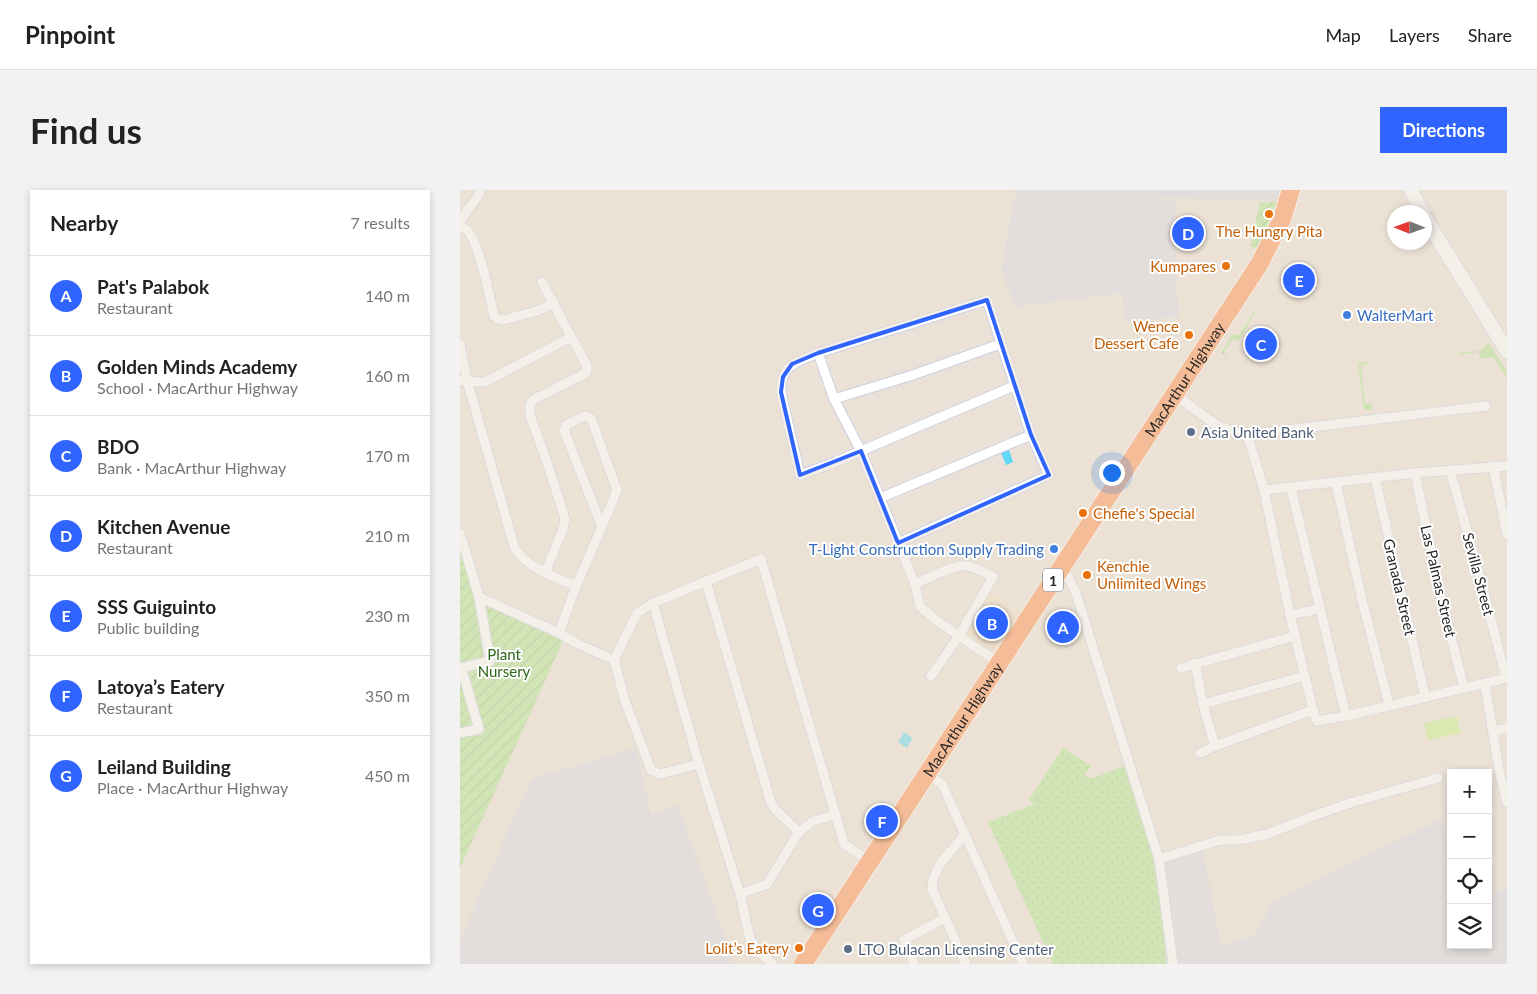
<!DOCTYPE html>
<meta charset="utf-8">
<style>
:root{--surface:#fff;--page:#f2f2f2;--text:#222;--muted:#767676;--line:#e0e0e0;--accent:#2f64ff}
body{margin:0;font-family:Lato,sans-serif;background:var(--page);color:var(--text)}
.controls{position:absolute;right:15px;bottom:15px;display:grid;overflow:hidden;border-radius:0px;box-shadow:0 2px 8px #0003}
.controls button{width:45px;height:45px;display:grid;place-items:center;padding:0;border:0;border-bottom:1px solid var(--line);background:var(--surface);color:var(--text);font:25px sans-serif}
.compass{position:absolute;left:927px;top:15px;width:45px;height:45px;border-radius:50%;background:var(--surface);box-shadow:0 2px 8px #0003;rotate:271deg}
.you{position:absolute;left:651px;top:282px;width:18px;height:18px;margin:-12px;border:4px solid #fff;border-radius:50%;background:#1a73e8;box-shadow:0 0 0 8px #1a73e833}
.badge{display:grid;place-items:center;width:32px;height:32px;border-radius:50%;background:var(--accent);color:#fff;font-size:16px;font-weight:700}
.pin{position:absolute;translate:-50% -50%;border:2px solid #fff;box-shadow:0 1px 5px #0006}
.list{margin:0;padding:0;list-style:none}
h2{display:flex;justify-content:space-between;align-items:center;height:65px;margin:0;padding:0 20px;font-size:21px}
h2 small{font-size:16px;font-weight:400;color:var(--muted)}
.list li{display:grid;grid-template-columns:32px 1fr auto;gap:15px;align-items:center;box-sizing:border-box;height:80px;padding:0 20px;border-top:1px solid var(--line)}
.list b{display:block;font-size:19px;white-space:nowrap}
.list p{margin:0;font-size:16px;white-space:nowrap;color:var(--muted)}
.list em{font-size:16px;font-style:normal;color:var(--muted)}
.icon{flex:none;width:28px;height:28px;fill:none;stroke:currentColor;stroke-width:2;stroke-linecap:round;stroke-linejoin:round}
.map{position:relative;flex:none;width:1047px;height:774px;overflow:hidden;border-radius:0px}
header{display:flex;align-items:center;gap:30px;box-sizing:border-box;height:70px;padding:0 25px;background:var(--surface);border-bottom:1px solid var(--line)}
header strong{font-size:24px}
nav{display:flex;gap:28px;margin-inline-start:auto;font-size:18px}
.intro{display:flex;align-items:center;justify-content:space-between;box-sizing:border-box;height:120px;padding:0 30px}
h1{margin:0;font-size:35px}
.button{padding:12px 22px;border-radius:0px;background:var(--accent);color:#fff;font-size:18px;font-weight:700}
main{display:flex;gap:30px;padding:0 30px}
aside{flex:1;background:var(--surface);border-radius:0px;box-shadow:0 2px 8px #0003}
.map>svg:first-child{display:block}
.industrial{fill:#dad8e2}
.education{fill:#efdec4}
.grass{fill:url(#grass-dots)}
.garden{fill:url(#garden-furrows)}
.pitch{fill:#cbef88}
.water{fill:url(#water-ripples)}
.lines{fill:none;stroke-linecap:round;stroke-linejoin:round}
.street-casing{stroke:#ccd1e2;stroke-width:11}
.secondary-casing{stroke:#ccd1e2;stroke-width:16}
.highway-casing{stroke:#fff;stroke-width:20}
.street{stroke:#fff;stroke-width:9}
.secondary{stroke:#fff;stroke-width:14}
.highway{stroke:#ff8e4d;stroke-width:18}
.marked{fill:none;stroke:#2f64ff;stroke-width:4;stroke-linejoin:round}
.food-dot{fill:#e8710a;stroke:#fff;stroke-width:2}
.shop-dot{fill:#3f7fe0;stroke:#fff;stroke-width:2}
.service-dot{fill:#5c6f8a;stroke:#fff;stroke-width:2}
.labels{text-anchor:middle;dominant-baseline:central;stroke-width:4;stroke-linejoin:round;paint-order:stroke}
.shield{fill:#fff;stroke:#686868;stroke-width:1}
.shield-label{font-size:14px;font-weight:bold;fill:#272727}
.food-label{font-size:15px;fill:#c56008;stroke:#fff;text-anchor:end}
.shop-label{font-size:15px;fill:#366cbe;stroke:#fff;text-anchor:start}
.street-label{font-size:15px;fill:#272727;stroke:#fff}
.service-label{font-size:15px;fill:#4e5e75;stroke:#fff;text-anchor:start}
.park-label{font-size:15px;fill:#2b6714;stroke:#fff}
</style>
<header>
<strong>Pinpoint</strong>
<nav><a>Map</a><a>Layers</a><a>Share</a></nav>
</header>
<div class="intro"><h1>Find us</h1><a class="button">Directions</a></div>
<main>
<aside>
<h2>Nearby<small>7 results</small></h2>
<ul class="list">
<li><span class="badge">A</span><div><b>Pat's Palabok</b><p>Restaurant</p></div><em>140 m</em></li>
<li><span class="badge">B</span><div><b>Golden Minds Academy</b><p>School · MacArthur Highway</p></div><em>160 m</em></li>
<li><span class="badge">C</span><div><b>BDO</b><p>Bank · MacArthur Highway</p></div><em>170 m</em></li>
<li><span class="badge">D</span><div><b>Kitchen Avenue</b><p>Restaurant</p></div><em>210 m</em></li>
<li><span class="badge">E</span><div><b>SSS Guiguinto</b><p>Public building</p></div><em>230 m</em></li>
<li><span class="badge">F</span><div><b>Latoya’s Eatery</b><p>Restaurant</p></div><em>350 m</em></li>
<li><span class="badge">G</span><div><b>Leiland Building</b><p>Place · MacArthur Highway</p></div><em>450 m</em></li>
</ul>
</aside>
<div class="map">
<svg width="1047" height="774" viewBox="0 0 1047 774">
<defs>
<pattern id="grass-dots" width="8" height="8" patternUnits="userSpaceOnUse" patternTransform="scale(1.25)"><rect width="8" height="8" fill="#b2e78e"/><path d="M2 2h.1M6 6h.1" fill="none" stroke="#99c67a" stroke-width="1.8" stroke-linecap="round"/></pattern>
<pattern id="garden-furrows" width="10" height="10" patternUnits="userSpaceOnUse" patternTransform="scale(1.25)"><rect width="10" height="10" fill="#b2e78e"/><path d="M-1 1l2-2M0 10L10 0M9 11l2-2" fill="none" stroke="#99c67a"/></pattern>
<pattern id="water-ripples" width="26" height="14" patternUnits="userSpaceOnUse" patternTransform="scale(1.25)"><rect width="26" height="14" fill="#60d9f7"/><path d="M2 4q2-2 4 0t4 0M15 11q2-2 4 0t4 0" fill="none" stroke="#53bad4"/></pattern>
</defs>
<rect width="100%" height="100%" fill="#ebe1d6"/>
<g class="industrial">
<path d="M556 0H820L817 11 611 5 715 10 716 94 719 127 665 132 662 103 555 117 541 79Z"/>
<path d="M176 558 191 625 218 615 274 774H0V750L71 589Z"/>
<path d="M982 629 991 659V755H1028V701L1047 699V774H706L698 672 743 658 757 738 762 756 796 744 813 712Z"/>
</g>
<path class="education" d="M528 401 563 423 536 465 502 443Z"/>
<g class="grass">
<path d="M794 122 795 123 778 152 773 149 764 162 767 165 766 166 761 163 772 145H779Z"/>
<path d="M1029 153 1047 182V188L1033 167 1020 168 1019 162 998 165V163L1020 161Z"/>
<path d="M908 172V174L901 175 905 214 912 213V220H904L898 173Z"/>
<path d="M603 558 631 576 625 584 628 588 636 587 669 574 698 672 706 774H593L528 632 575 614 569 610Z"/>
</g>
<g class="garden">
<path d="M800 12H817L803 52 798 59 790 56Z"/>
<path d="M0 346 15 410 103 451 0 678Z"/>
</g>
<path class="pitch" d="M997 526 1001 543 968 550 964 533Z"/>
<g class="water">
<path d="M549 260 553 272 546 275 541 263Z"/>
<path d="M444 542 451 547 452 549 447 558 438 552Z"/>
</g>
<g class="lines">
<g class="street-casing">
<g id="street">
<path d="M0 31 20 3"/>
<path d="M0 36C0 36 6 39 7 40 19 51 30 108 34 126L38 129 43 130 77 121 94 113"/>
<path d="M0 154 7 190 54 356C60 369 73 376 85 383L103 339 105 329 88 275 70 225V215L73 210 124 184 127 181V176L82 92"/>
<path d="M358 163 374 209 401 261 455 394 460 417 480 433 542 475"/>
<path d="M0 191C9 190 16 193 25 192L111 147"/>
<path d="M715 205 758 236 785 245 1026 216"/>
<path d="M374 209 450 186 540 154"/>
<path d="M785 245 789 250 804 300 830 425 853 520 857 531 886 526 1047 488"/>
<path d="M1033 276 1047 344"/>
<path d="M990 280 1021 391 1046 488"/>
<path d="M955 283 979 399 1004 498"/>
<path d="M915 288 965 506"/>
<path d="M876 293 902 410 929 515"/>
<path d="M831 298 886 526"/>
<path d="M804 300 955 283 1047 276"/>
<path d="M420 308 571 245"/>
<path d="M0 343 19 407 99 443 118 454 154 470"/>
<path d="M438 353 589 285 571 245 527 110 358 163C337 172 320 175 321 202L340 285 370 274 554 196"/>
<path d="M599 380 607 385 616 403 699 669 713 774"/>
<path d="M85 383 116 396"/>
<path d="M246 391 311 613 317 621 339 642"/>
<path d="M455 394C467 389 494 374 507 376 516 377 525 383 533 387L499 446 471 486"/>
<path d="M193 413 239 574 280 704 290 749 299 762 313 774"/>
<path d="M830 425 859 419"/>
<path d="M99 443 116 396 142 337 157 300 131 228 124 226 106 235 104 240 142 337"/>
<path d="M735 473 743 514 755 556"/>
<path d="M0 478 30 471 19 407"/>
<path d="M0 478 4 487 19 539 0 543"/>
<path d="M721 478 835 446"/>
<path d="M1025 494 1039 580 1047 613"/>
<path d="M743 514 845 486"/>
<path d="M1033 541 1047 538"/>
<path d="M740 563 755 556 853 520"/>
<path d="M239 574 200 584 191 580 165 511 154 470 177 423 193 413 301 369 384 654 411 673"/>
<path d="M467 584 482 594 563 774"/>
<path d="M505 644C492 661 472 677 472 699L506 774"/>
<path d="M699 669 760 650H778L808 644 850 627 890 613 978 588"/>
<path d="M280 704 307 694 339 642 353 631 375 625"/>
<path d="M454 774 444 750 485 728"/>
</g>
</g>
<g class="secondary-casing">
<g id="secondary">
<path d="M951 0 962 22"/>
<path d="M964 26 1047 161"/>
</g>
</g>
<g class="highway-casing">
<g id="highway">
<path id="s1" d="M343 774 800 73 822 29 831 0"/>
</g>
</g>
<use href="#street" class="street"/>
<use href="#secondary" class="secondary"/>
<use href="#highway" class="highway"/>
</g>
<path d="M0 0H1047V774H0ZM527 110 571 245 589 285 438 353 401 261 340 285 321 202 323 187 332 174 358 163Z" fill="#ebe1d6" fill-opacity=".55" fill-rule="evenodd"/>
<path class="marked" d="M527 110 571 245 589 285 438 353 401 261 340 285 321 202 323 187 332 174 358 163Z"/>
<g class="food-dot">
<circle cx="809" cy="24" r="5"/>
<circle cx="766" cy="76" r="5"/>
<circle cx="729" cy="145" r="5"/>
<circle cx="623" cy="323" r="5"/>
<circle cx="627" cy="385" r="5"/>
<circle cx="339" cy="758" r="5"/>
</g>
<g class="shop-dot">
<circle cx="887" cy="125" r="5"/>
<circle cx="594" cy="359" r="5"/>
</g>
<g class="service-dot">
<circle cx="731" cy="242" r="5"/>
<circle cx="388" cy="759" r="5"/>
</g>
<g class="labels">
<rect class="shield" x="583" y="378.5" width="20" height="23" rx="4"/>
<g class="shield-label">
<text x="593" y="390">1</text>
</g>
<g class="food-label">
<text x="809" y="41" text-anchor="middle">The Hungry Pita</text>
<text x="756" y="76">Kumpares</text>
<text x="719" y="136">Wence<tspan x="719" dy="17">Dessert Cafe</tspan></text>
<text x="633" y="323" text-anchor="start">Chefie's Special</text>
<text x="637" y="376" text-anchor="start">Kenchie<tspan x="637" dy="17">Unlimited Wings</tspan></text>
<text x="329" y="758">Lolit’s Eatery</text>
</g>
<g class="shop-label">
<text x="897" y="125">WalterMart</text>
<text x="584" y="359" text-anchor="end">T-Light Construction Supply Trading</text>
</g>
<g class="street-label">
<text stroke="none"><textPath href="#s1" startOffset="698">MacArthur Highway</textPath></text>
<text transform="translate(1019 384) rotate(75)">Sevilla Street</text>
<text transform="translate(979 391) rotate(77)">Las Palmas Street</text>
<text transform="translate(940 397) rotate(77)">Granada Street</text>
<text stroke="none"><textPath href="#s1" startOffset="292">MacArthur Highway</textPath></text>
</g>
<g class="service-label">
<text x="741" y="242">Asia United Bank</text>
<text x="398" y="759">LTO Bulacan Licensing Center</text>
</g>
<g class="park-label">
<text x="44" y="464">Plant<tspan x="44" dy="17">Nursery</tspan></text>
</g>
</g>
</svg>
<div class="controls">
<button>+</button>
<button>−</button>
<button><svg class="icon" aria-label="locate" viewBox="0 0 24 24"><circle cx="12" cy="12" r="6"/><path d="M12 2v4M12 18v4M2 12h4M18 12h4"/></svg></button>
<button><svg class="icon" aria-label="layers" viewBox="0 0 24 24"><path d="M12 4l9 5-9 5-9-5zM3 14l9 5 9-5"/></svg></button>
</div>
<svg class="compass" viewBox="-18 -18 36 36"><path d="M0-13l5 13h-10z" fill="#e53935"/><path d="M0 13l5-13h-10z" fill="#767676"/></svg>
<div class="you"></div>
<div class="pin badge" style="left:603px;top:437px">A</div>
<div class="pin badge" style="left:532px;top:433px">B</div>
<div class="pin badge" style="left:801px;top:154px">C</div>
<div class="pin badge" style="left:728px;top:43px">D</div>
<div class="pin badge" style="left:839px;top:90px">E</div>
<div class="pin badge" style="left:422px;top:631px">F</div>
<div class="pin badge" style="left:358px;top:720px">G</div>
</div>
</main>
